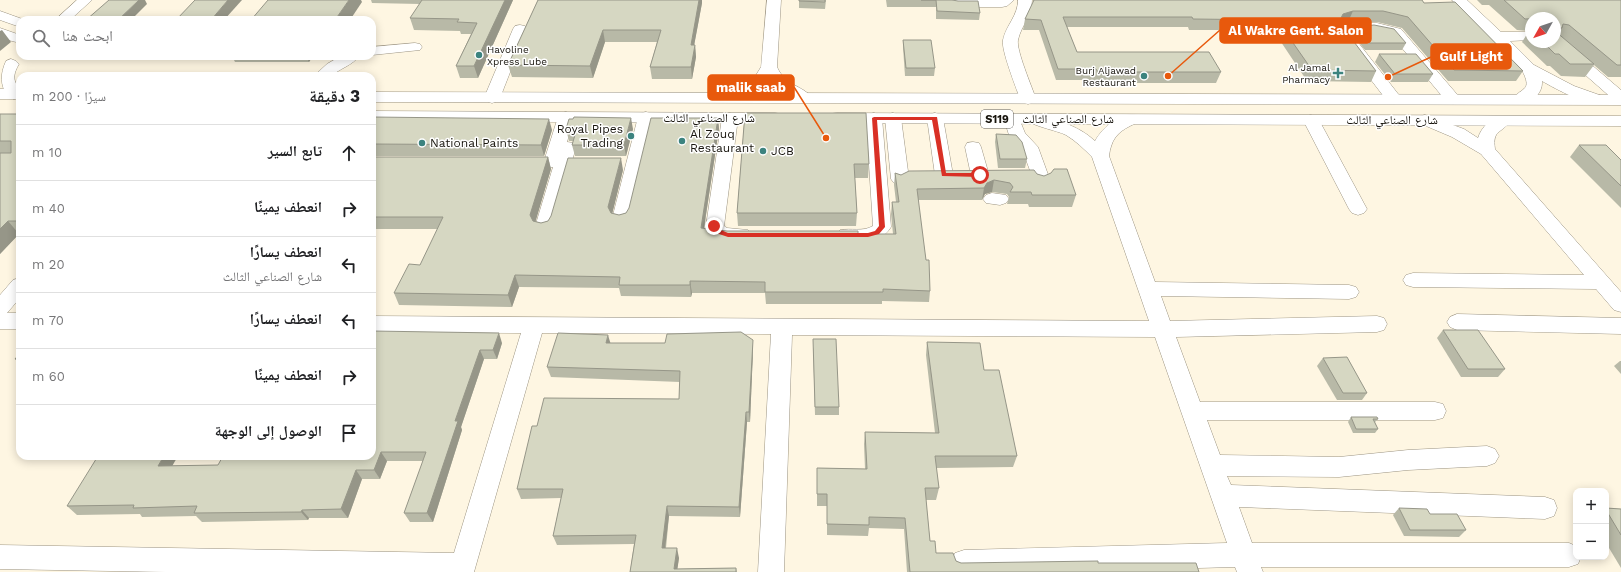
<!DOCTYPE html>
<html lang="ar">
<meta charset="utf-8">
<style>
:root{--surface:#fff;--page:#f6f6f6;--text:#202124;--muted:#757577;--line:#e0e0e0}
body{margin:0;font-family:"Work Sans","Noto Naskh Arabic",sans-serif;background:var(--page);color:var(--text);direction:rtl}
.controls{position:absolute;right:12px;bottom:12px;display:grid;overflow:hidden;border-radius:8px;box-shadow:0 2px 10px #0003}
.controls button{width:36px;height:36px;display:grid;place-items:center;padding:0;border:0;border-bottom:1px solid var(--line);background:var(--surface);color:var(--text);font:20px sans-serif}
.compass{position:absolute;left:1525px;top:12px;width:36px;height:36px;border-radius:50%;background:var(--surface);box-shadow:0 2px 10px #0003;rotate:230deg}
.stop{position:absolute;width:12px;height:12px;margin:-9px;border:3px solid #d93025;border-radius:50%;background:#fff}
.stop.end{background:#d93025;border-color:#fff;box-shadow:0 1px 4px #0008}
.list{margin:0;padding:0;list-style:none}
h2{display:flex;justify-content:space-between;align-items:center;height:52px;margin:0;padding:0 16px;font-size:17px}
h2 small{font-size:13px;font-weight:400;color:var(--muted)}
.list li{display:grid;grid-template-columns:26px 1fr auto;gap:12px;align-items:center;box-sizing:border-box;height:56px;padding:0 16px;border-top:1px solid var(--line)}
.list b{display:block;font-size:15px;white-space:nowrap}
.list p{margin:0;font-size:13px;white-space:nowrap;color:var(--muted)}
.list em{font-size:13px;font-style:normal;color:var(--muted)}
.icon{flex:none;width:22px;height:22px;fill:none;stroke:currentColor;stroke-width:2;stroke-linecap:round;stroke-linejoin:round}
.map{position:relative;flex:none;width:1621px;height:572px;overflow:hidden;direction:ltr}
.search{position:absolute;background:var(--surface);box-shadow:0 2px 10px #0003;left:16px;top:16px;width:360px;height:44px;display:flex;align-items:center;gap:10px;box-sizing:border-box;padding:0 14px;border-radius:12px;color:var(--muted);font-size:15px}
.panel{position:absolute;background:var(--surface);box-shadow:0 2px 10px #0003;left:16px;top:72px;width:360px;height:388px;border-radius:12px;direction:rtl}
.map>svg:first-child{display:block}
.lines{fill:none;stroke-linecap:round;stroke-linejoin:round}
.minor-casing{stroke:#9c9482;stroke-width:1}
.major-casing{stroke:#9c9482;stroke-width:1}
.minor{fill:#fff;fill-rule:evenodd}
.major{fill:#fff;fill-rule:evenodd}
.wall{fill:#b8b9a7;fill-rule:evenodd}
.shaded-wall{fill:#969688}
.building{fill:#d6d7c2;stroke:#969688}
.route{fill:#d93025}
.poi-dot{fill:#3c837f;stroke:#fff;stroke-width:1.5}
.labels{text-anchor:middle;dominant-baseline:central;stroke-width:3;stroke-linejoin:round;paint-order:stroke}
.far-poi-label{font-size:10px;fill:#18150e;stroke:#fff;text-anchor:end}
.shield{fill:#fff;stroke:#5d5b56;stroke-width:1}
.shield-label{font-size:11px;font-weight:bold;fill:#18150e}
.street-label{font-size:12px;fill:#18150e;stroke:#fff}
.poi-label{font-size:12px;fill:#18150e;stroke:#fff;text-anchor:start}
.leader{fill:none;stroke:#e8590c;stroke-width:1.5}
.callout-dot{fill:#e8590c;stroke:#fff;stroke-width:1.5}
.callout{fill:#e8590c;stroke:#e8590c;stroke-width:1.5}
.callout-label{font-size:13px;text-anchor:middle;font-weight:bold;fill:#fff}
</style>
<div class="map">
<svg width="1621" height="572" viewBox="0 0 1621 572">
<rect width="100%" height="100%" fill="#fef6e2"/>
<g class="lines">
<g class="minor-casing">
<g id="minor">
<path d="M77 0H92L70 20H55Z"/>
<path d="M767 0H781L777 67C786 87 803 85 812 98L810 101C795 105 778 91 769 80 762 91 744 105 731 101L729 98 731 95 753 80 761 67Z"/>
<path d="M952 0H1014L1007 6 1002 7H957L952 6 950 3Z"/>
<path d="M1018 0H1032C1032 16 1021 26 1018 40 1016 50 1032 87 1036 99L1034 102 1028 104 1022 102 1020 99C1016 87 1001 50 1003 40 1006 25 1018 16 1018 0Z"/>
<path d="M1452 0H1467L1501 32H1531V40L1510 41 1534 65 1574 86 1605 97 1607 100 1605 103C1588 107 1556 89 1542 81 1543 95 1529 106 1515 102L1513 99C1522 86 1533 92 1522 70Z"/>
<path d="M0 11 25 20H20V27L0 20Z"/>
<path d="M1348 23H1377L1401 29 1461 99 1459 102 1453 104 1447 102 1391 35 1370 31 1350 32 1402 99 1400 102 1394 104 1388 102 1335 33 1338 26Z"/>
<path d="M520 25 525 26 527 29 500 98 498 101 492 103 486 101 484 98 513 29 515 26Z"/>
<path d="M0 28 20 35V43L0 38Z"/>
<path d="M1555 37 1560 38 1621 90V103L1615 101 1550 44 1548 42H1555Z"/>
<path d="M415 43 420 44 422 47 420 50 372 55V47Z"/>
<path d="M341 56H359C353 65 339 69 331 76H314L327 64Z"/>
<path d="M11 59 16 61 19 64C8 83 20 82 20 97L14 99 8 97C0 85 0 74 6 61Z"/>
<path d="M566 112 572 114 574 117 567 142 574 143 576 147 553 227 551 231 544 233 537 231 535 227 553 167C542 170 527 170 516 167L513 163 516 159 522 158H545L558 117 560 114Z"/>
<path d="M646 112 652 114 654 117 630 219 628 223 621 225 614 223 612 219 638 117 640 114Z"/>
<path d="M730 113 736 115 738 118 724 226 727 228 748 230 750 235 748 240C732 244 713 242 706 226L722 118 724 115Z"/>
<path d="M874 113 880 115 882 118 891 227C881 244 858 244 840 240L838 235 840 230C851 228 863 232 873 226L866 118 868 115Z"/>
<path d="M893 113 899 115 901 118 909 179 906 183 900 185 894 183 891 179 885 118 887 115Z"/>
<path d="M935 113 941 115 943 118 953 175 950 179 944 181 938 179 935 175 927 118 929 115Z"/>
<path d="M1012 114 1018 116 1025 133 1038 147 1050 180 1047 184 1041 186 1035 184 1022 149 1009 135 1004 119 1006 116Z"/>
<path d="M1034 114C1056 120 1078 125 1095 141 1103 127 1121 111 1138 116L1140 119C1137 123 1134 124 1130 126 1116 133 1111 141 1109 156L1155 282 1349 285 1356 287 1359 292 1356 297 1349 299 1161 296 1170 321 1377 316 1384 318 1387 324 1384 330 1377 332 1176 337 1200 402H1435L1443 404 1446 411 1443 418 1435 420H1207L1220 455 1339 457 1408 450 1487 446 1495 449 1499 456 1495 463 1487 466 1408 470 1339 477 1227 476 1231 485 1545 497 1554 500 1557 508 1554 516 1545 519 1239 507 1252 543H1569L1576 546V557H1581L1578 564 1569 567H1261L1263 572H1237L1235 567 1050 572H958L955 571 951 562 955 553 964 550 1227 543 1155 337 792 335 784 572H758L771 334 542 333 474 572H166L0 569V545L454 553 521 333 372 332V316L1149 321 1092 157C1084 149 1076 141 1066 135 1056 130 1031 126 1026 119L1028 116Z"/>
<path d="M1311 115 1317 117 1319 120 1367 209 1364 213 1358 215 1352 213 1349 209 1303 120 1305 117Z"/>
<path d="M1425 115 1464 129 1478 138C1482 125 1495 114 1508 118L1510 121C1502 134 1492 129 1495 149L1621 292V312L1614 310 1596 289 1413 287 1406 285 1403 280 1406 275 1413 273 1584 275 1481 154 1452 137 1419 123 1417 120 1419 117Z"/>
<path d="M973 142 979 143 981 147 989 175 986 179 980 181 974 179 971 175 965 147 967 143Z"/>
<path d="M992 193 1006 195 1009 199 1006 203 1000 205 986 203 983 199 986 195Z"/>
<path d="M20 278V298L7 313H20V329H0V295L13 280Z"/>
<path d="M1457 314 1621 318V334L1457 330 1450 327 1447 322 1450 317Z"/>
</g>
</g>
<g class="major-casing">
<g id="major">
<rect x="0" y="89" width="20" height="10"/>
<path d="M372 92 1621 95V105L372 102Z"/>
<path d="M372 111 775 113 781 114 784 118 781 122 775 123 372 121Z"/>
<path d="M837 113 1621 116V126L837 123 831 122 828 118 831 114Z"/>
</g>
</g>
<use href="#minor" class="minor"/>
<use href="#major" class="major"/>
</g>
<g class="wall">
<path d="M371 0H513L478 78H460L456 66 471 34H461L460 31 414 30 410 18 420 4 372 3Z"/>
<path d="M538 0H702V3L694 45H695L696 57 692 79H652L650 67 657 42H605L593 78 512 77 508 65Z"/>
<path d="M799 0H826L825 9 799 8Z"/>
<path d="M886 0H952L980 13 979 20 936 19V7H887Z"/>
<path d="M1033 0H1422L1424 3 1523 71 1516 81H1448L1402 28 1377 22H1348L1340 24 1376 71 1371 82 1307 81 1273 30H1189L1188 27H1067L1077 52 1221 72 1216 83H1095L1093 80H1056L1039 30H1023L1025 19 1033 3Z"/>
<path d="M1477 0H1621V77H1608L1594 65 1585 77 1561 76 1550 66H1547L1522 42 1529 31 1517 30 1489 5H1482ZM1531 18H1555V42H1531Z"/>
<path d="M1356 27 1406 43 1402 50H1365L1352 34Z"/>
<path d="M903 40 935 68 934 76H905L903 47Z"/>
<path d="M1379 54 1433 74 1428 82H1391L1375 62Z"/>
<path d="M232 56H313L309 62H235Z"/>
<path d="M745 113 869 164 868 178H855L857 213 856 226H738L737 213Z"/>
<path d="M0 114H20V234H19L0 254Z"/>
<path d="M372 117 552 130 544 156H372Z"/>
<path d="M718 118 719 129 704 229 727 231 858 234H893L891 214 892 202H896L894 185 895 173 901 175 1037 174 1076 195 1072 207H1029L1028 204H1007L1009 197 1007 194 992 192 985 194 982 200H918L930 291 929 302 882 301V304H766L765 293H692L691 297 621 296 619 288 519 287 512 307 399 305 394 293 420 265 438 229H372V157H548L551 169 535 221 541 223 548 221 623 170 612 213 619 215 626 213Z"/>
<path d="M566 129H633L626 156H575L572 145 573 141H569Z"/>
<path d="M996 134 1027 159 1025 168H998L995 142Z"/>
<path d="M1579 145 1621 160V208L1570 157Z"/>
<path d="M1443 330 1505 369 1498 377H1461L1437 338Z"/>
<path d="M372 331 502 343 497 359H484L461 427 462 430 433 522H410L404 513 423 461H387L380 479H362L348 518H309L308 520 202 522 196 516 142 517 140 514 77 515 67 506 172 466 218 465 372 456Z"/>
<path d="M927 342 984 370 1017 456 1013 467 936 468 939 488 936 500H926L930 541 936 553 961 563H1098L1199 572H907L904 529 869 528 868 536 827 535V506H817V468L865 469 864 444 865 432 935 433 926 355Z"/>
<path d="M610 343 753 350 750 422H747L740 517 669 516 666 548 679 558 677 569 736 568 737 572H630L634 544 557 545 553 536 561 498 521 499 517 489 537 426 679 399 680 382 551 377 547 367Z"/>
<path d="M813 347 839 407V415H815Z"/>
<path d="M1323 358 1367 393 1362 400H1337L1317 366Z"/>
<path d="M15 359H20V364Z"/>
<path d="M1620 361H1621V374L1614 366Z"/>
<path d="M1351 417 1378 419 1375 422 1378 429 1375 433H1353L1348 422Z"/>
<path d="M1399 508 1430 514 1466 530 1459 537 1404 536 1393 515Z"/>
<path d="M1606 508 1621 509V568L1606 543Z"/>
</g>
<g class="shaded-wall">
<path d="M139 0H145L147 4 131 20H118Z"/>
<path d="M228 0H242L224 20H211Z"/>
<path d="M349 0H361L362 2 350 20H335Z"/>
<path d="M505 0H513L478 78 474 66Z"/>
<path d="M699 0H702V3L692 57 691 45Z"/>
<path d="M1353 11 1348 22 1338 25 1343 14Z"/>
<path d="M2 30 11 42 0 51V31Z"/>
<path d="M603 30 605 42 593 78 590 66Z"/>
<path d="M695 45 696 57 692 79 691 67Z"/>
<path d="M306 56H313L309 62Z"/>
<path d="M631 118 633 129 626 156 624 145Z"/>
<path d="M718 118 719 129 702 240 701 228Z"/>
<path d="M549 119 552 130 544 156 541 145Z"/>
<path d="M548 157 551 169 534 227 530 215Z"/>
<path d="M621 158 623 170 611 219 608 207Z"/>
<path d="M994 180 992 192 985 194 982 200 984 188 987 183Z"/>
<path d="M8 221 19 234 0 254V229Z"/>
<path d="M515 275 519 287 512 307 508 295Z"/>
<path d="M690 281 692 293 691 297 690 285Z"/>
<path d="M499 333 502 343 497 359 493 350Z"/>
<path d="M608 335 611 345 606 343Z"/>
<path d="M753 340V350L750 422 749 412Z"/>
<path d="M480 350 484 359 461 427 462 430 433 522 427 513 455 421Z"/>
<path d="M746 412 747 422 740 517 739 507Z"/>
<path d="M381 452 387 461 380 479 374 470Z"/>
<path d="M164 456H178L167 475 158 466Z"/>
<path d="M356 470 362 479 348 518 341 509Z"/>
<path d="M667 506 669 516 664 557 662 548Z"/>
<path d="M302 510 309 518 308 520 301 512Z"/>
<path d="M677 548 679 558 677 572 674 569Z"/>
</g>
<g class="building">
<path d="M109 0H139L118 20H86Z"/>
<path d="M195 0H228L211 20H176Z"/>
<path d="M268 0H349L335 20H251Z"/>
<path d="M422 0H505L474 66H456L477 23 457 22 459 19 410 18Z"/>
<path d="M538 0H699L691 45H695L691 67H650L661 30H603L590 66 508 65Z"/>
<path d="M799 0H825V2L799 1Z"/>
<path d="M921 0H952L958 1H978L980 13 937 11 936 0Z"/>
<path d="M1034 0H1422L1424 3 1455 2 1523 71 1454 70 1408 17 1383 11H1353L1343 14 1339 22 1376 71 1312 70 1277 20 1193 19 1192 17H1063L1077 52H1209L1221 72H1098L1096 69H1058L1041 20 1025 19Z"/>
<path d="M1504 0H1621V65H1617L1569 25 1563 24 1562 28H1556L1555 31 1594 64H1570L1559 54H1555L1543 42H1555V18L1525 19Z"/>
<path d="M1374 25 1394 29 1406 43H1369L1356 27Z"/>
<path d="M903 40H931L935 68H906Z"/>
<path d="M1379 54H1416L1433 74H1395Z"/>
<path d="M745 113H866L869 164H854L857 213H737Z"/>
<path d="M0 114H20V221H8L0 229V153H11V141H0Z"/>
<path d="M372 117 549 119 541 145 372 144Z"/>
<path d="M574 117 631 118 624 145H572L575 135 572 130 566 129 569 119H573Z"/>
<path d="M651 118H718L701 228 727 231H858V234H896L892 202H899L895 173 901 175 909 171 1034 170 1037 174 1044 176 1051 173 1054 169H1067L1076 195H1032L1031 192H1010L1013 187 1010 183 994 180 987 183 984 188 917 189 926 260H929L930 291 883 289V292H765V282L690 281V285H619L620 277 515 275 508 295 394 293 409 264 420 265 443 217H372V157H548L530 215 533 221 541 223 548 221 551 216 568 158H621L608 207 611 213 619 215 626 213 629 208Z"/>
<path d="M996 134 1016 135 1022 142 1027 159H1000Z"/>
<path d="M1579 145H1606L1621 160V186Z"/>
<path d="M1443 330H1478L1505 369H1468Z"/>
<path d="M372 331 499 333 493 350H480L455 421H458L427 513H404L426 452H381L374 470H356L341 509 302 510 301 512 194 513 197 506 133 508 134 505 67 506 98 456H164L158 466 218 465 223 456H372Z"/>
<path d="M741 332 753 340 749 412H746L739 507 667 506 662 548H677L674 569 736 568V572H630L636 535 553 536 563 489H517L532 426H537L544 398 679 399 680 371 547 367 558 333 608 335 606 343H665L667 334Z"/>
<path d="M813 339H836L839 407H815Z"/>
<path d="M927 342 980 343 984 370H999L1017 456H935L939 488H925L930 541H935L936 553H953L956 561 961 563 1098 561V563H1196L1199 572H910L905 518 869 517V525L827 524V494H817V468L867 469 865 432 939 433Z"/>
<path d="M20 353V359H15Z"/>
<path d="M1347 357 1367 393H1343L1323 358Z"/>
<path d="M1351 417H1377L1378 419H1373L1378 429H1356Z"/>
<path d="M1399 508 1427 509 1430 514H1457L1466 530H1410Z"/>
<path d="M1606 508 1621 509V535L1606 510Z"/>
</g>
<path class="route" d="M874 117H937L946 173H980L983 175 980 177 942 176 932 120H877L885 227 879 234 868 237H728L716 233 711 226 712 224H717L721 230 728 233H868L875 231 879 226 872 118Z"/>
<g class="poi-dot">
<circle cx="479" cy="55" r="4"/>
<path d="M1336 67h4v4h4v4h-4v4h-4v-4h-4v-4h4z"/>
<circle cx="1144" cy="76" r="4"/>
<circle cx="631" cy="136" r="4"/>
<circle cx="682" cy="141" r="4"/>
<circle cx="422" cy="143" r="4"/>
<circle cx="763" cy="151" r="4"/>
</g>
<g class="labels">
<g class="far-poi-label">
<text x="487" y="49" text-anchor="start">Havoline<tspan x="487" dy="12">Xpress Lube</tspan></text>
<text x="1330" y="67">Al Jamal<tspan x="1330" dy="12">Pharmacy</tspan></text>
<text x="1136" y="70">Burj Aljawad<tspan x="1136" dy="12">Restaurant</tspan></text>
</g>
<rect class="shield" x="981" y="110" width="32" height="18" rx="3"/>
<g class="shield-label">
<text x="997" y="119">S119</text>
</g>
<g class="street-label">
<text x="709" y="118">شارع الصناعي الثالث</text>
<text x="1068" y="119">شارع الصناعي الثالث</text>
<text x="1392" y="120">شارع الصناعي الثالث</text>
</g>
<g class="poi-label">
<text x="623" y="129" text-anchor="end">Royal Pipes<tspan x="623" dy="14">Trading</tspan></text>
<text x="690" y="134">Al Zouq<tspan x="690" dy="14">Restaurant</tspan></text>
<text x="430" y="143">National Paints</text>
<text x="771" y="151">JCB</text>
</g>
</g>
<path class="leader" d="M1168 76L1220 30M1388 77L1431 57M826 138L794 87"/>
<g class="callout-dot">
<circle cx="1168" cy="76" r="4"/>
<circle cx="1388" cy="77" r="4"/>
<circle cx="826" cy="138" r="4"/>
</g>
<g class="callout">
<rect x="1220" y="18" width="151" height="25" rx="4"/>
<rect x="1431" y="44" width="80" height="25" rx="4"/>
<rect x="708" y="75" width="86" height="25" rx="4"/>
</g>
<g class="callout-label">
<text x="1296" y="35">Al Wakre Gent. Salon</text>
<text x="1471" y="61">Gulf Light</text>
<text x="751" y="92">malik saab</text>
</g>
</svg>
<div class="controls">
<button>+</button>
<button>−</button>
</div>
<svg class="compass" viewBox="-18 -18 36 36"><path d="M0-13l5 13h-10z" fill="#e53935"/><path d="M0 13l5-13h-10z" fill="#757577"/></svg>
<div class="stop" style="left:980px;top:175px"></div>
<div class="stop end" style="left:714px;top:226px"></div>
<div class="search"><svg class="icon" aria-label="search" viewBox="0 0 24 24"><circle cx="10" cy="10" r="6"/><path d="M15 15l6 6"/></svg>ابحث هنا</div>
<section class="panel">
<h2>3 دقيقة<small>سيرًا · 200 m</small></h2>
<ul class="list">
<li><svg class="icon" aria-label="ahead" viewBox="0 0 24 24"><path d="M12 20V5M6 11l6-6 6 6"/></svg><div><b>تابع السير</b></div><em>10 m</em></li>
<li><svg class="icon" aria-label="right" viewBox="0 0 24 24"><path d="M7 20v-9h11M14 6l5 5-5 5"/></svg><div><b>انعطف يمينًا</b></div><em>40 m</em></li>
<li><svg class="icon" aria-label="left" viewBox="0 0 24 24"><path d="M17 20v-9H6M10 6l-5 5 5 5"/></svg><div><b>انعطف يسارًا</b><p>شارع الصناعي الثالث</p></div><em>20 m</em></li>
<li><svg class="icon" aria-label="left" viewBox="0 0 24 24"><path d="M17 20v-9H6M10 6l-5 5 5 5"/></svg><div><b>انعطف يسارًا</b></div><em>70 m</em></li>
<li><svg class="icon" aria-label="right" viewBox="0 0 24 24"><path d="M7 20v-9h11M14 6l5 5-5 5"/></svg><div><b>انعطف يمينًا</b></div><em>60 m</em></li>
<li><svg class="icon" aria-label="arrive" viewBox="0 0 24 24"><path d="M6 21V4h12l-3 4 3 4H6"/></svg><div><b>الوصول إلى الوجهة</b></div></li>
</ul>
</section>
</div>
